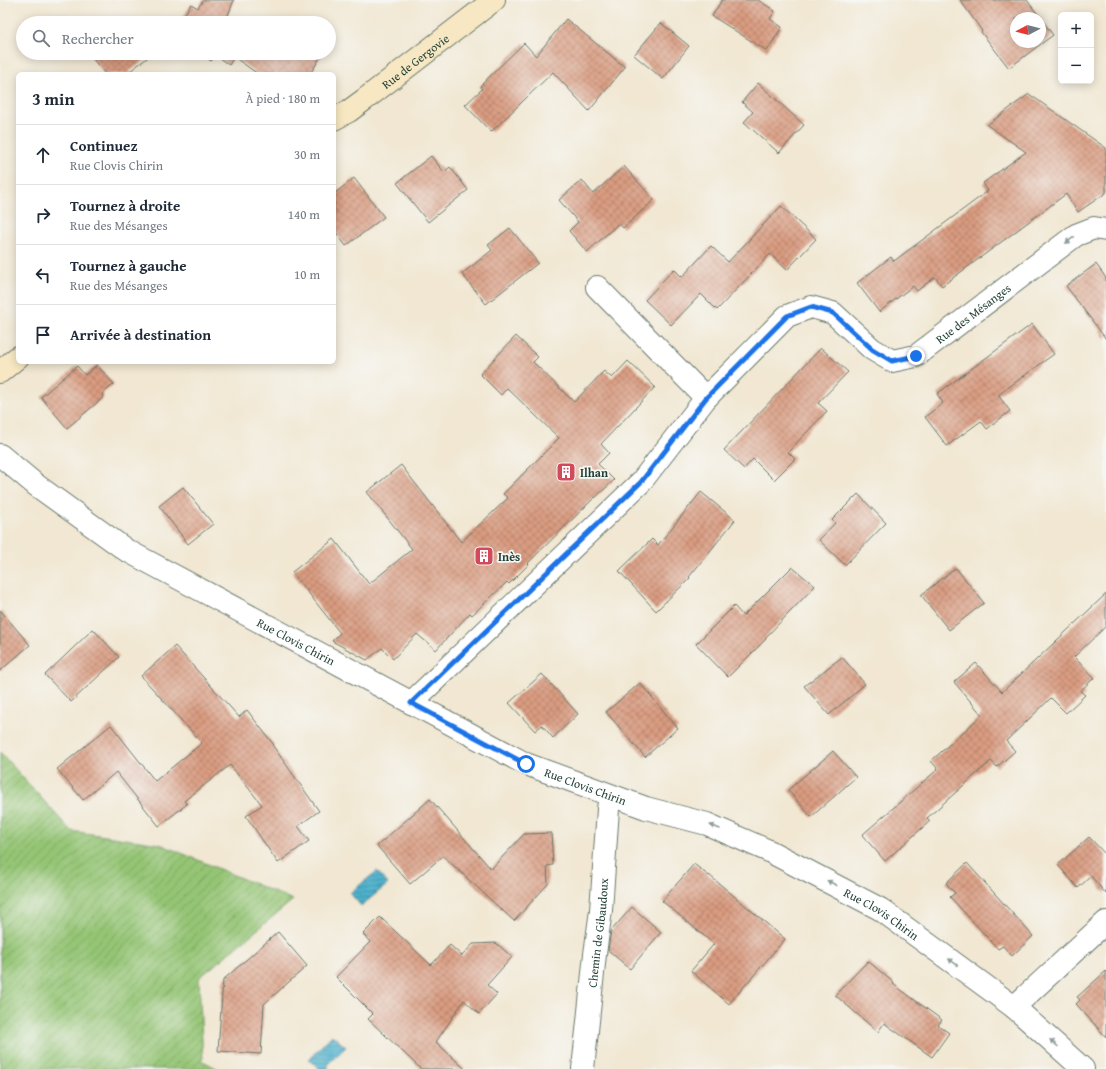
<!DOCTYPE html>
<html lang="fr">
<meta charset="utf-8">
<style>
:root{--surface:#fff;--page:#f2f2f3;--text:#1f2937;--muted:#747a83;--line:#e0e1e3}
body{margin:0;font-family:"Gentium Book Plus",serif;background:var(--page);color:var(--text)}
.controls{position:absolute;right:12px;top:12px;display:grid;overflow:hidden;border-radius:6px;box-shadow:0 2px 10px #0003}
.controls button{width:36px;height:36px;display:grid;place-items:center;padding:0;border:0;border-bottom:1px solid var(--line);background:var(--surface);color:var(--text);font:20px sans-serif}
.compass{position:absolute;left:1010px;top:12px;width:36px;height:36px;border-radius:50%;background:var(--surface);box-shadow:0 2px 10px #0003;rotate:263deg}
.stop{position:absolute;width:12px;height:12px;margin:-9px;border:3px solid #1a73e8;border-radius:50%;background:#fff}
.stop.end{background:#1a73e8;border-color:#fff;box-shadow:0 1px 4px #0008}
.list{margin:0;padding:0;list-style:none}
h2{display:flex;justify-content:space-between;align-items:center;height:52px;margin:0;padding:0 16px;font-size:17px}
h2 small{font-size:13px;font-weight:400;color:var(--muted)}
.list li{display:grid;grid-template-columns:26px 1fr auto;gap:12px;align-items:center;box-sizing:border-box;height:60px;padding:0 16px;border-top:1px solid var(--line)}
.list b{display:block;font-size:15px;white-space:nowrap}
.list p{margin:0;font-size:13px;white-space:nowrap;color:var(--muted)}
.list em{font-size:13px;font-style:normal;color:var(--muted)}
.icon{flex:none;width:22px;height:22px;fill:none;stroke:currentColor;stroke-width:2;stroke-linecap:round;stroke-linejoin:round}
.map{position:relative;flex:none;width:1106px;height:1069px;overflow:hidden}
.search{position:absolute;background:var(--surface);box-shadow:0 2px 10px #0003;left:16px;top:16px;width:320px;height:44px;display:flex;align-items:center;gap:10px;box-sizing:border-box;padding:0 14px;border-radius:22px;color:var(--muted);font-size:15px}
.panel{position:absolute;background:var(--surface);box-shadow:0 2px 10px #0003;left:16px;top:72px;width:320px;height:292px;border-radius:6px}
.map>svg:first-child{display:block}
.garden{fill:url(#garden-furrows);stroke:#5a8154}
.water{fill:url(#water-rules);stroke:#367680}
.building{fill:url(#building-cross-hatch);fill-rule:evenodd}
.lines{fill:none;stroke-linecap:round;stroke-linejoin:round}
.street-casing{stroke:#68786b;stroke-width:24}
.secondary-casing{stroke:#68786b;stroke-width:24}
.street{stroke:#fff;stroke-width:22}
.secondary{stroke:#f7e8c3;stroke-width:22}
.oneway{fill:#8f9e9a}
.route{stroke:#1a73e8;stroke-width:5}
.labels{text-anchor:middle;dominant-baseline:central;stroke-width:3.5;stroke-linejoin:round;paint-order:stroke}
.street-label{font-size:12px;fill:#1f3d34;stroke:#f6f6f2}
.poi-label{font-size:12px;font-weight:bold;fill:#1f3d34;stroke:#f6f6f2;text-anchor:start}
</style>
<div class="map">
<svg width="1106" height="1069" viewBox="0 0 1106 1069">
<defs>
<pattern id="garden-furrows" width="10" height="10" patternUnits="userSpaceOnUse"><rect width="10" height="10" fill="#94c575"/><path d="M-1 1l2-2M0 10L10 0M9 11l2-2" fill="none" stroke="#78a161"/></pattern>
<pattern id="water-rules" width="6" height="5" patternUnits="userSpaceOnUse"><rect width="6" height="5" fill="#4db0cc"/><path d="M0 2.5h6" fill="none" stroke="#3f90a6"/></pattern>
<pattern id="building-cross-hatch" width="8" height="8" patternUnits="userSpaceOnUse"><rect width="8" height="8" fill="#da9c81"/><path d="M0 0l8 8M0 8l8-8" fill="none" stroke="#b0806a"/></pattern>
</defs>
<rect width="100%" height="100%" fill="#f6f6f2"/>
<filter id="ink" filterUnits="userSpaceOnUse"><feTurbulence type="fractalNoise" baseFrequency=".025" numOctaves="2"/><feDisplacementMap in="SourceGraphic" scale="8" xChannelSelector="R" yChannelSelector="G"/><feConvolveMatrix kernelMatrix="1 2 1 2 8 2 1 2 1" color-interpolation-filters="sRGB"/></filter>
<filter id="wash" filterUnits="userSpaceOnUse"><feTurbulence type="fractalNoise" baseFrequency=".012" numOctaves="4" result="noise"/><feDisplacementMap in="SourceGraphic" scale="16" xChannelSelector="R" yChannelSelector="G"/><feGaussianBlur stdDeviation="0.9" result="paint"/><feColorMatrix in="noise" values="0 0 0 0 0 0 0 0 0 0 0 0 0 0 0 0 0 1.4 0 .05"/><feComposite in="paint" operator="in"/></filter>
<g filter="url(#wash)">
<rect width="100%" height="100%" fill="#f1e7d2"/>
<path class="garden" d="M0 752 71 831 160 844 293 900 199 978 203 1061 218 1069H0Z"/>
<g class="water">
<path d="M377 871 388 884 361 906 350 893Z"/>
<path d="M332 1035 346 1047 328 1064V1069H320L309 1059Z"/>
</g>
<g id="blocks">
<g class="building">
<path d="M203 0H234L225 23H186L181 20 191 4 198 8Z"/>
<path d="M722 0H758L775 11 770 19 782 27 767 51 712 16Z"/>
<path d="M960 0H1027L1053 35 1009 68 981 32 982 31ZM1016 18H1040V42H1016Z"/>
<path d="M566 19 625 67 589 111 553 72 491 132 465 105 482 89 480 86 524 43 536 56Z"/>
<path d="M661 23 689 46 663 79 634 55Z"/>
<path d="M88 53H149L151 55 126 74H105Z"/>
<path d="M200 53 276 54 323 53 310 74H258L234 57 229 65 215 55 211 61Z"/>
<path d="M758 83 804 125 779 153 744 122 753 112 742 102Z"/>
<path d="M1029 94 1106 148V193L1078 212 1066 194 942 286 935 277 917 291 913 286 879 312 857 283 891 257 894 261 988 191 983 183 1026 152 987 125Z"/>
<path d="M431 156 444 172 450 167 468 190 428 222 397 183Z"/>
<path d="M624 166 654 200 623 228 619 223 587 252 569 231 578 222 559 200 582 180 593 194Z"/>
<path d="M354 178 384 217 346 246 334 230V194Z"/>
<path d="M781 206 816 239 787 270 770 254 717 310 701 294 671 325 645 300 674 269 682 277 711 246 728 262Z"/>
<path d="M510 228 538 263 486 304 462 274 492 250 488 245Z"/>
<path d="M1096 264 1106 278V339L1066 286Z"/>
<path d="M1032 324 1054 354 998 395 1010 411 987 429 981 421 947 446 925 417 943 403 937 394Z"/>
<path d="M516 336 538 357 533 362 574 402 604 371 612 378 628 361 655 387 601 444 609 453 598 464 614 480 595 498V497L528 563 529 564 509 584 507 582 472 615 470 613 436 650 417 634 393 659 382 648 367 660 332 641 340 633 292 572 334 539 369 584 412 549 367 492 401 465 461 542 508 498 503 494 559 438 507 388 501 395 480 374Z"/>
<path d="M821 348 848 372 818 403 827 411 788 452 795 459 774 480 753 459 744 469 724 450Z"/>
<path d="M97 365 114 384 102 394 104 397 67 428 41 397 77 366 85 375Z"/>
<path d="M183 487 213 524 188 544 159 506Z"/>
<path d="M701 492 735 520 689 577 690 578 656 611 619 571 652 539 658 545Z"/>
<path d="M858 494 886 523 845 565 819 540 835 523 832 520Z"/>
<path d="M792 567 815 586 765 638 766 639 728 677 696 644 734 606 743 616Z"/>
<path d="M956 568 984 603 949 630 921 595Z"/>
<path d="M1106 594V626L1074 657 1094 678 1080 691 1085 695 1066 713 1051 698 1006 741 1015 751 997 767 991 761 927 818 930 821 885 861 862 835 938 769 931 761 982 715 954 682 976 663 1002 692Z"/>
<path d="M0 610 30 645 0 671Z"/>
<path d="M93 629 119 657 71 702 45 675Z"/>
<path d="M175 646 239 717 247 710 274 745 273 746 319 811 298 826 309 841 278 863 246 816 262 805 230 765 184 801 187 804 159 826 116 772 83 800 57 769 111 725 155 781 202 743 141 676Z"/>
<path d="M842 657 865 684 829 715 804 686Z"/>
<path d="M542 674 578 714 553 738 542 725 535 731 509 703Z"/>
<path d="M640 683 678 728 645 757 606 712Z"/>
<path d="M833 751 856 777 811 817 788 790Z"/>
<path d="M430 799 491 869 524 834 551 833 553 865 547 866 548 884 514 921 443 856 410 884 377 846Z"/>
<path d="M1089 837 1106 855V894L1091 876 1078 888 1058 865Z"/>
<path d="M967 863 1033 936 1012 956 1003 946 998 949 950 897 955 893 946 883Z"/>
<path d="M694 864 709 876V875L785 939 729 1004 691 971 714 944 662 901Z"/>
<path d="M632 907 661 932 630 969 608 950 611 931Z"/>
<path d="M380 917 431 965 450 945 462 956 473 944 496 943 512 957 487 985 497 994 479 1014 464 1000 436 1042 465 1069H421L368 1019 373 1014 336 977 370 942 363 934Z"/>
<path d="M278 932 307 966 264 1004 261 1054 218 1051 223 980Z"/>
<path d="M868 961 894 983 893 984 942 1020 938 1025 949 1033 932 1057 884 1023 878 1032 835 995Z"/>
<path d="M1106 971V1037L1076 1004 1080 1000 1077 997Z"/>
</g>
</g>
</g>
<g filter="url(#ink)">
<use href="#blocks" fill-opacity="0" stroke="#68786b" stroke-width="1"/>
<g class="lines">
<g class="street-casing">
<g id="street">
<path d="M597 287 706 398"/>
<path id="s1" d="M0 455 36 485 126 550 526 764 646 808 707 824 769 851 880 909 1014 1007 1083 1069"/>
<path id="s2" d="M411 703 641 482 706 398 787 316 811 307 833 313 872 349 892 361 916 356 1076 235 1094 228 1106 230"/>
<path d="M1014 1007 1106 922"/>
<path id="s3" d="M583 1069 595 954 601 910 608 809 610 796"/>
</g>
</g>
<g class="secondary-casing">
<g id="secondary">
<path id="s4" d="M334 119 349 111 364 100 494 0"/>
<path d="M0 372 18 357"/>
</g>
</g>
<use href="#street" class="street"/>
<use href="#secondary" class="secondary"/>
</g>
<defs><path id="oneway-solid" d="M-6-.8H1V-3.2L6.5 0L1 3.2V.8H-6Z"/></defs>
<g class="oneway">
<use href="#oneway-solid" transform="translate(1070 240) rotate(143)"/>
<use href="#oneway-solid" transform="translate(715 827) rotate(-157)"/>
<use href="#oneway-solid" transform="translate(832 883) rotate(-153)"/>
<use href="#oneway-solid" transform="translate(953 962) rotate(-144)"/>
<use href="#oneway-solid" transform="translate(1054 1043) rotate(-138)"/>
</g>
</g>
<g class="lines" filter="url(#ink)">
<path class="route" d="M526 764 411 703 641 482 706 398 787 316 811 307 833 313 872 349 892 361 916 356"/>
</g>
<defs>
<g id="building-square" transform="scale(1)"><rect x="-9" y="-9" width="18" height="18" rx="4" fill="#d1495b" stroke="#f6f6f2"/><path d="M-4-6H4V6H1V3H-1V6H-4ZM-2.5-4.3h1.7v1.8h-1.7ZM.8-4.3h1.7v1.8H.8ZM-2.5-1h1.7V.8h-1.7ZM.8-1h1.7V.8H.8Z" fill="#fff"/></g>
</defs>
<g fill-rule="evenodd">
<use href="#building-square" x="566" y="472"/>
<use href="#building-square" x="484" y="556"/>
</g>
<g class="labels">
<g class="street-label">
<text stroke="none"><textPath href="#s4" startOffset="100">Rue de Gergovie</textPath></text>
<text stroke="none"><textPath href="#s2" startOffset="761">Rue des Mésanges</textPath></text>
<text stroke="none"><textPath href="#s1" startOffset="351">Rue Clovis Chirin</textPath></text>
<text stroke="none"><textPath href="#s1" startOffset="675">Rue Clovis Chirin</textPath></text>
<text stroke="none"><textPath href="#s1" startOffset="999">Rue Clovis Chirin</textPath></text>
<text stroke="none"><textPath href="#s3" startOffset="137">Chemin de Gibaudoux</textPath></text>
</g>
<g class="poi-label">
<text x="580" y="472">Ilhan</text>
<text x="498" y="556">Inès</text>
</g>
</g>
</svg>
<div class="controls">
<button>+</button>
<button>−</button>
</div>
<svg class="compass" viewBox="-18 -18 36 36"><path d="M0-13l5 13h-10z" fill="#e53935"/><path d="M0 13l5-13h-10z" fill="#747a83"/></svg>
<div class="stop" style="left:526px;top:764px"></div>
<div class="stop end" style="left:916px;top:356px"></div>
<div class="search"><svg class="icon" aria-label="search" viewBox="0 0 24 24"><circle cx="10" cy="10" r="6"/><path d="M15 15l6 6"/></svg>Rechercher</div>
<section class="panel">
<h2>3 min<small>À pied · 180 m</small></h2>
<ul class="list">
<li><svg class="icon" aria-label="ahead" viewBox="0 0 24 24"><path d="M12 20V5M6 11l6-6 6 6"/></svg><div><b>Continuez</b><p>Rue Clovis Chirin</p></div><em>30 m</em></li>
<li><svg class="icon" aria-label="right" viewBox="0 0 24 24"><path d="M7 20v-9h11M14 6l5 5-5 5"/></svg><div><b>Tournez à droite</b><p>Rue des Mésanges</p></div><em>140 m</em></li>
<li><svg class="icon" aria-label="left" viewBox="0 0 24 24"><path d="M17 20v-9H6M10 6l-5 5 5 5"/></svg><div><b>Tournez à gauche</b><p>Rue des Mésanges</p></div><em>10 m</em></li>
<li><svg class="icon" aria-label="arrive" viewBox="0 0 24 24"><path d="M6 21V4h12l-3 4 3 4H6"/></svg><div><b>Arrivée à destination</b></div></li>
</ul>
</section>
</div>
